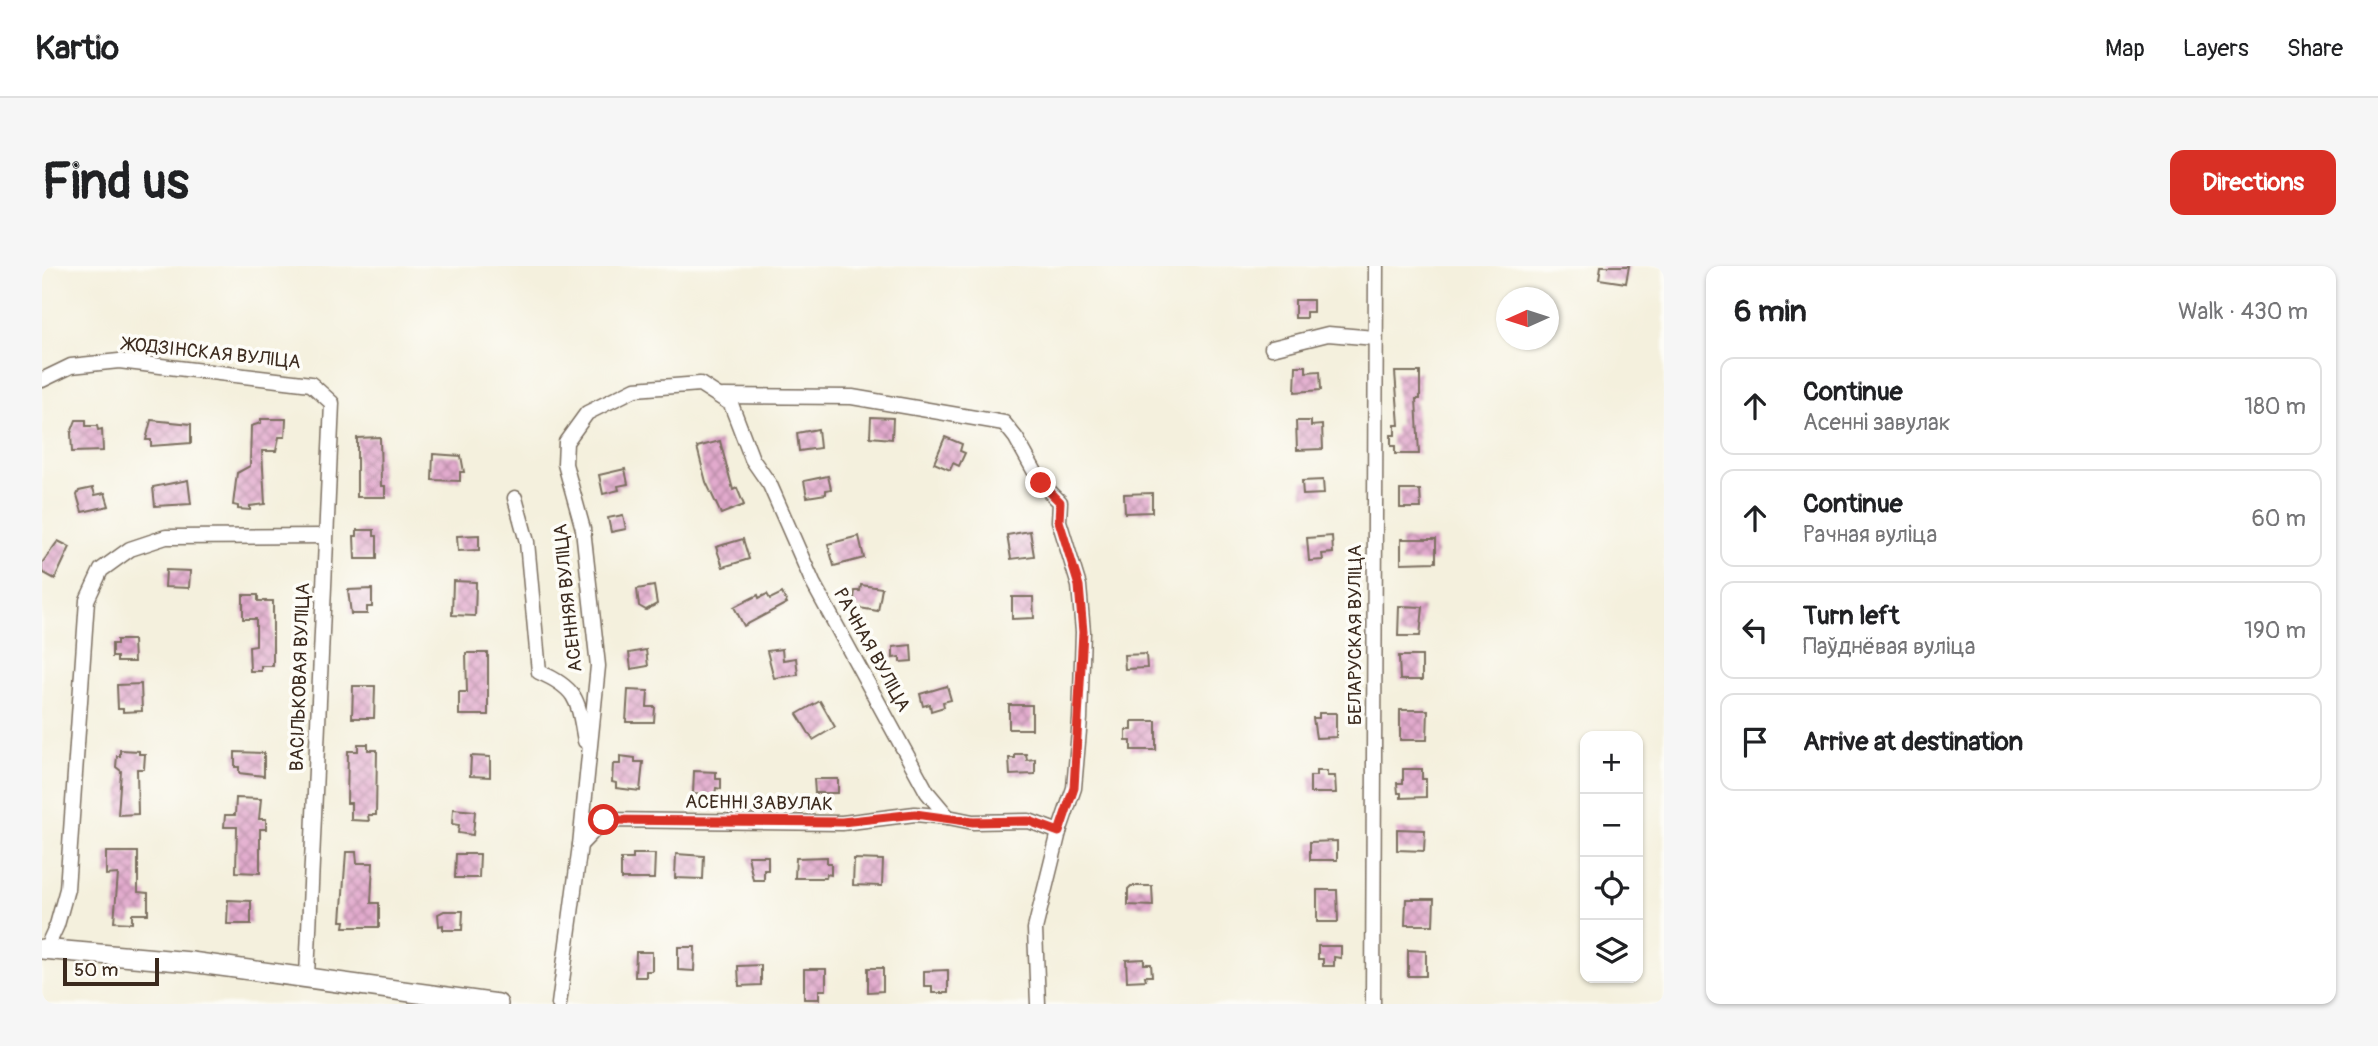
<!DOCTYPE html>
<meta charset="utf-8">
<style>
:root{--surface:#fff;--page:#f6f6f6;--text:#202124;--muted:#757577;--line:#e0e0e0;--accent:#d93025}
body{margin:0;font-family:Pangolin,sans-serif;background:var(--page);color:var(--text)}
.controls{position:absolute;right:21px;bottom:21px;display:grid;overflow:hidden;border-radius:14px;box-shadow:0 2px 5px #0004}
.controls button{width:63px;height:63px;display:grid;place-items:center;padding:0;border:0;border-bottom:2px solid var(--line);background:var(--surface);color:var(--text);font:35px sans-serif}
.compass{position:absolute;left:1454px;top:21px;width:63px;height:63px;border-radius:50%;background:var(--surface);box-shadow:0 2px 5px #0004;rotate:267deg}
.scale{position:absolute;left:21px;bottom:18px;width:96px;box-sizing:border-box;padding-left:7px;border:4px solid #3b2a1e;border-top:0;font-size:19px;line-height:24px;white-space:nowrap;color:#3b2a1e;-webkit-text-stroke:5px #fdfcf7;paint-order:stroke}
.stop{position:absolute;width:21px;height:21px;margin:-16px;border:5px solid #d93025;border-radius:50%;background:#fff}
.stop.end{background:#d93025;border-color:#fff;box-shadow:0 2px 7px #0008}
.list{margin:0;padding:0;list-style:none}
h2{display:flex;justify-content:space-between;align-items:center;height:91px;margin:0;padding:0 28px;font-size:30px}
h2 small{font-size:23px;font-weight:400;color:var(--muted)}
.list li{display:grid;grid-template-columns:46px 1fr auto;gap:21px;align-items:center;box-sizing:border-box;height:98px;margin:0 14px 14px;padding:0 14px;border:2px solid var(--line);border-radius:14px}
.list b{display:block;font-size:26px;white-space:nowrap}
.list p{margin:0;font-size:23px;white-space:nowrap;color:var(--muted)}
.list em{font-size:23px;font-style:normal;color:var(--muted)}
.icon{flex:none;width:38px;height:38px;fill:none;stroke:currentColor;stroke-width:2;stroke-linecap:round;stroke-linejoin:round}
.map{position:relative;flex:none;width:1622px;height:738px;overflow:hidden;border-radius:14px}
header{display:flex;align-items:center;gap:42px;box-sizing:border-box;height:98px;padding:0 35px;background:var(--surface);border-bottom:2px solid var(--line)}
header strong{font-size:33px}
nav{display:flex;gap:38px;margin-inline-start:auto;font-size:24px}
.intro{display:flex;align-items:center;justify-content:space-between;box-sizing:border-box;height:168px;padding:0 42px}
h1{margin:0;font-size:49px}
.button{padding:18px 32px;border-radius:14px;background:var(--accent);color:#fff;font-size:24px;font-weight:700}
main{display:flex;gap:42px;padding:0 42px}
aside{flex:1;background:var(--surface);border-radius:14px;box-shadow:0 2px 5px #0004}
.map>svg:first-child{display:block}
.building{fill:url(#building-cross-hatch)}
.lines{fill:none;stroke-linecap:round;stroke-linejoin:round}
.street-casing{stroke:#7c6f61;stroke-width:17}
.secondary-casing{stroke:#7c6f61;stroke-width:22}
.street{stroke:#fff;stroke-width:14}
.secondary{stroke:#fff;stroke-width:19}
.route{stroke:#d93025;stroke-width:9}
.labels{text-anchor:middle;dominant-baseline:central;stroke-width:7;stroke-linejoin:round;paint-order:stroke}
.street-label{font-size:19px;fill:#3b2a1e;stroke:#fdfcf7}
</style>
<header>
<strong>Kartio</strong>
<nav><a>Map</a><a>Layers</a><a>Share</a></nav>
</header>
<div class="intro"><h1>Find us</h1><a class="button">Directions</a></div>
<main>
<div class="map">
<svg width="1622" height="738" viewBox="0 0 1622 738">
<defs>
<pattern id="building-cross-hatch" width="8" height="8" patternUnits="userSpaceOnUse" patternTransform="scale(1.75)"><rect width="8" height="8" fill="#e2aacd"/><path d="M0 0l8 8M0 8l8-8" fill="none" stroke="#b88ba6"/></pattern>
</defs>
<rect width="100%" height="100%" fill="#fdfcf7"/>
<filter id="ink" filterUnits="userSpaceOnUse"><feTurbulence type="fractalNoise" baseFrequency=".0143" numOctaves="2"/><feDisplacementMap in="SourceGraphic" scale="14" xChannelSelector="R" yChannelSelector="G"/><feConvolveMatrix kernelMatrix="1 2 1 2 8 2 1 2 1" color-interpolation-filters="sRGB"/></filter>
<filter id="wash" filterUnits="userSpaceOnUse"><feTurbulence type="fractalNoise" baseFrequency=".00686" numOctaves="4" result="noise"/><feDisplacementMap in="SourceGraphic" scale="28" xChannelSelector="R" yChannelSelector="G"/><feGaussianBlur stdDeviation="1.57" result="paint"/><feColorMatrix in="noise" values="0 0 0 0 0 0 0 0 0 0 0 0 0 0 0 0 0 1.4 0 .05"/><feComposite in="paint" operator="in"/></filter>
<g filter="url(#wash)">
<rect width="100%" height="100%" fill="#f4f0dd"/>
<g id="blocks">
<g class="building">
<path d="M1559 0H1587L1584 17 1557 13Z"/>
<path d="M1253 34H1271V46H1264V52H1253Z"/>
<path d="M1254 100H1264V106L1278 105 1279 124 1253 126Z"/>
<path d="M1353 106H1378V133H1374L1377 188H1353V180H1349V169H1353V159H1357Z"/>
<path d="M829 151 851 152 850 173 828 171Z"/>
<path d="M219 153H244L243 171H237L234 185H220L223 238 208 240V244L196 243V240L191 239 195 207 208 200 209 160 219 157Z"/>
<path d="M34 154H44V160H55L56 164 60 163 61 185 30 186 29 167Z"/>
<path d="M109 154 149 158V177L109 180V174H104Z"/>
<path d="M1254 155H1269V160L1280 159 1281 183 1255 184Z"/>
<path d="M776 163 778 182 757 185 755 167Z"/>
<path d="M338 171 339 220H343V231H315V172Z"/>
<path d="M903 171 920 178 918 185 923 187 917 200 911 197 908 204 892 197Z"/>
<path d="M678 175 691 224 695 222 702 239 679 248 664 216 655 181Z"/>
<path d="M391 188 419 190 422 206H418V215L390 214Z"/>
<path d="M583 203 586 218 576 220 577 224 561 228 557 209Z"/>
<path d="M786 210 789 223 784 224V228L765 231 762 215Z"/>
<path d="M146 214 149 238 113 240 111 221Z"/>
<path d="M1281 214 1282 228 1261 229 1260 215Z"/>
<path d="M51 222 53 229 63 227 67 240 40 246 35 229 37 225Z"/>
<path d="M1358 224H1378L1379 242H1358Z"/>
<path d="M1110 227V246L1083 247 1082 228Z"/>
<path d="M581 249 584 263 569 266 566 252Z"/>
<path d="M315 264H332V270H335V293H313L312 270H315Z"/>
<path d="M988 265 992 290 969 293 965 269Z"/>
<path d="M437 269V284L416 285 415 270Z"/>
<path d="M817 270 822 292 792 300 786 278Z"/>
<path d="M1290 270 1291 287 1280 288 1281 294 1267 295 1265 272Z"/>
<path d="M701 273 707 293 681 301 674 281Z"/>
<path d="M1359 273H1394V296L1359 297Z"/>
<path d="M16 275 28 281 13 313 0 306V297Z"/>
<path d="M124 304 148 305 147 322 123 321Z"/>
<path d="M411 315 434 316 433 350 410 349Z"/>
<path d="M819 319 840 322 836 345 811 341 813 325H818Z"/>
<path d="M612 320 615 338 604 344 597 340 595 323Z"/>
<path d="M330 323V341H325V348H309L306 324Z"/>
<path d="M740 327 745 337 702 360 692 341 716 329 717 332 725 328 728 333Z"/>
<path d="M201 329H216V335H231V400H219V405H208L207 380 214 379V353H201Z"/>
<path d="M970 331H991L992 352 970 353Z"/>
<path d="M1357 340 1381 341 1378 370H1356Z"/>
<path d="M75 374H91L92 396H75V391H70V378H75Z"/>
<path d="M869 379 870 395 858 396V391L851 392V381Z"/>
<path d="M740 383 741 394 754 392 756 409 732 412 725 385Z"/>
<path d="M604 384 606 400 589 403 587 387Z"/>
<path d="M424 387H446V449H417V426H425Z"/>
<path d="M1104 388 1105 402 1083 403 1082 389Z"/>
<path d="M1357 390H1380V414H1358Z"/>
<path d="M99 418 100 445 81 446V443H76L75 419Z"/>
<path d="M311 420H333L332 452H310Z"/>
<path d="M905 420 909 434 901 436 902 441 889 445 888 438 881 440 878 428Z"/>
<path d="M586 424 606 425 605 441H613L612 456H584Z"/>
<path d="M778 435 793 461 771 474 755 448Z"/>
<rect x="967" y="439" width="23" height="24"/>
<path d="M1358 444H1386L1385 474H1358Z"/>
<path d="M1277 447H1294V471L1274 472 1271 452H1277Z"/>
<path d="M1090 455H1114V484H1089V475H1084V464H1090Z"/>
<path d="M316 478H326V484H335L334 549H326L327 555 309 554V537H305L306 485H316Z"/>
<path d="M78 484 97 485V488H103L102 503H95L96 548 76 549 79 505 74 501 75 490H78Z"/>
<path d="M193 486 222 487V510L197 507V501H193Z"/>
<path d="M973 488H984L985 494 993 493V508L968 509 967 492H973Z"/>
<path d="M429 490 448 491V511L428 510Z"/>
<path d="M578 490 593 492V496H601L598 525 574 522V517L570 516 571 498H578Z"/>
<path d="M1361 503H1380V513H1384V531L1359 532V527H1356L1355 517H1361Z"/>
<path d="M652 505 674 506V513H679V523L674 522 673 529 651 528Z"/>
<path d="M1274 505H1285V510H1293L1294 527H1268V510H1274Z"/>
<path d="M772 513H796V527H773Z"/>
<path d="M194 532 219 533 217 553H224V563H218V607L194 606 195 561H182L183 549H193Z"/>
<path d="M411 543 433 545 431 569 416 567 417 559 410 558Z"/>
<path d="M1355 563 1383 564 1382 585 1355 584Z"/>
<path d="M1295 575V594H1268V576Z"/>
<path d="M64 586H96V626L106 627V648H90V657L72 656 76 608 64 609Z"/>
<path d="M304 586H314L315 597H331L329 637H337V661H302L303 655H299Z"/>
<path d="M414 588H438L437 612H413Z"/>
<path d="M591 588H613L612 613H579V593H591Z"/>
<path d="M634 588 662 590 661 613 633 612Z"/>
<path d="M706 590H726V604H722V614H711Z"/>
<path d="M785 591V597H789V609L785 608 784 612H753L754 592Z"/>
<path d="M812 593 841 594 840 620 811 619Z"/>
<path d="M1089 620H1110L1111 640 1086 639V623Z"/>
<path d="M1275 624H1295L1296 656H1275Z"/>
<path d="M1364 633H1392L1391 659H1363Z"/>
<path d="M186 634 209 635V658H185Z"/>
<path d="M402 645H421L420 664H401V659L397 660 396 648Z"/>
<path d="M1276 680H1299V692L1292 691V700H1281V693H1276Z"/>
<path d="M636 681H653L652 705 636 704Z"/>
<path d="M1366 684 1384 685V710H1366Z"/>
<path d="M594 686H610V705H604V711H593Z"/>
<path d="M1102 693V698H1109L1110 710H1103L1104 714 1085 715 1084 694Z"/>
<path d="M719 699V719L697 720 696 700Z"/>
<path d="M826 702H841V725L826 726Z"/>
<path d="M762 703H784V724H777V733H762Z"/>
<path d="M906 704V727H890V720H882V705Z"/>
</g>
</g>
</g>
<g filter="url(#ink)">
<use href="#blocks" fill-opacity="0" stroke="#7c6f61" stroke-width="2"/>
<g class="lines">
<g class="street-casing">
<g id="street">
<path d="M1230 82 1286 68 1333 72"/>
<path d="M0 114 29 100 77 95 269 118 290 137 265 710"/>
<path d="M681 130 810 131 962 157 974 172 999 217 1018 236 1017 255 1037 320 1041 366 1038 453 1032 522 1017 566 993 663 996 738"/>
<path d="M473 232 485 276 497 406C537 423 536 436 543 475"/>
<path d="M538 579 562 554 800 557 873 548 906 551"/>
<path d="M4 683 15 659 25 623 45 334 59 304 88 283 124 271 283 270"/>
<path d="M517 738 538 579 556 400 541 263 523 198 524 176 545 147 593 123 658 118 689 138 710 193 728 219 771 317 885 526 906 551 931 556 987 555 1017 566"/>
<path d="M1331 738 1334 0"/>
</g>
</g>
<g class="secondary-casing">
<path id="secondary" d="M0 683 149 696 456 738"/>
</g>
<use href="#street" class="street"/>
<use href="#secondary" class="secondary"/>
</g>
</g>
<g class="lines" filter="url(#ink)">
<path class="route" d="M562 554 800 556 873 548 931 556 987 555 1017 566 1032 522 1041 366 1037 320 1017 255 1018 236 999 217"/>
</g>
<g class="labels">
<g class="street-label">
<text transform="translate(170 87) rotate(6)">ЖОДЗІНСКАЯ ВУЛІЦА</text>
<text transform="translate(526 332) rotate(-96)">АСЕННЯЯ ВУЛІЦА</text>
<text transform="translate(1313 369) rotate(-90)">БЕЛАРУСКАЯ ВУЛІЦА</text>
<text transform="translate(830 384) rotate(61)">РАЧНАЯ ВУЛІЦА</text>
<text transform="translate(258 411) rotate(-88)">ВАСІЛЬКОВАЯ ВУЛІЦА</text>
<text transform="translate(717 537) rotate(1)">АСЕННІ ЗАВУЛАК</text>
</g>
</g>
</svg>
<div class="controls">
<button>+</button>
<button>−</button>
<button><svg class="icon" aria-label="locate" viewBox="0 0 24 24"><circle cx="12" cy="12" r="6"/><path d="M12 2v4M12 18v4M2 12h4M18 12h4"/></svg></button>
<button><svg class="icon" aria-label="layers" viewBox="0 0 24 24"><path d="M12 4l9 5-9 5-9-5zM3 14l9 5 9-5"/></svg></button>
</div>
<svg class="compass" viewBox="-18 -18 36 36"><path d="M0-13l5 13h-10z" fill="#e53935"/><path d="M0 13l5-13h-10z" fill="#757577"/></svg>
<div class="scale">50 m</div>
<div class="stop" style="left:562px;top:554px"></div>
<div class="stop end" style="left:999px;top:217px"></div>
</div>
<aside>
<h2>6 min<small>Walk · 430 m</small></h2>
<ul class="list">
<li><svg class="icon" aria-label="ahead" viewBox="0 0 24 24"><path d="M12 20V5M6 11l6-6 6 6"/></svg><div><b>Continue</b><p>Асенні завулак</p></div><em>180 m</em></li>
<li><svg class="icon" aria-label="ahead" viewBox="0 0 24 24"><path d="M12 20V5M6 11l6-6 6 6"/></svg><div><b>Continue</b><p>Рачная вуліца</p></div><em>60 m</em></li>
<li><svg class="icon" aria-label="left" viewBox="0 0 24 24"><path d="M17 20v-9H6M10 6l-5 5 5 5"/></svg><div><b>Turn left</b><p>Паўднёвая вуліца</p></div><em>190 m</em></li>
<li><svg class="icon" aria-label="arrive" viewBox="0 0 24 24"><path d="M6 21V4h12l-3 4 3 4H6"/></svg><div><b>Arrive at destination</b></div></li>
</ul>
</aside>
</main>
